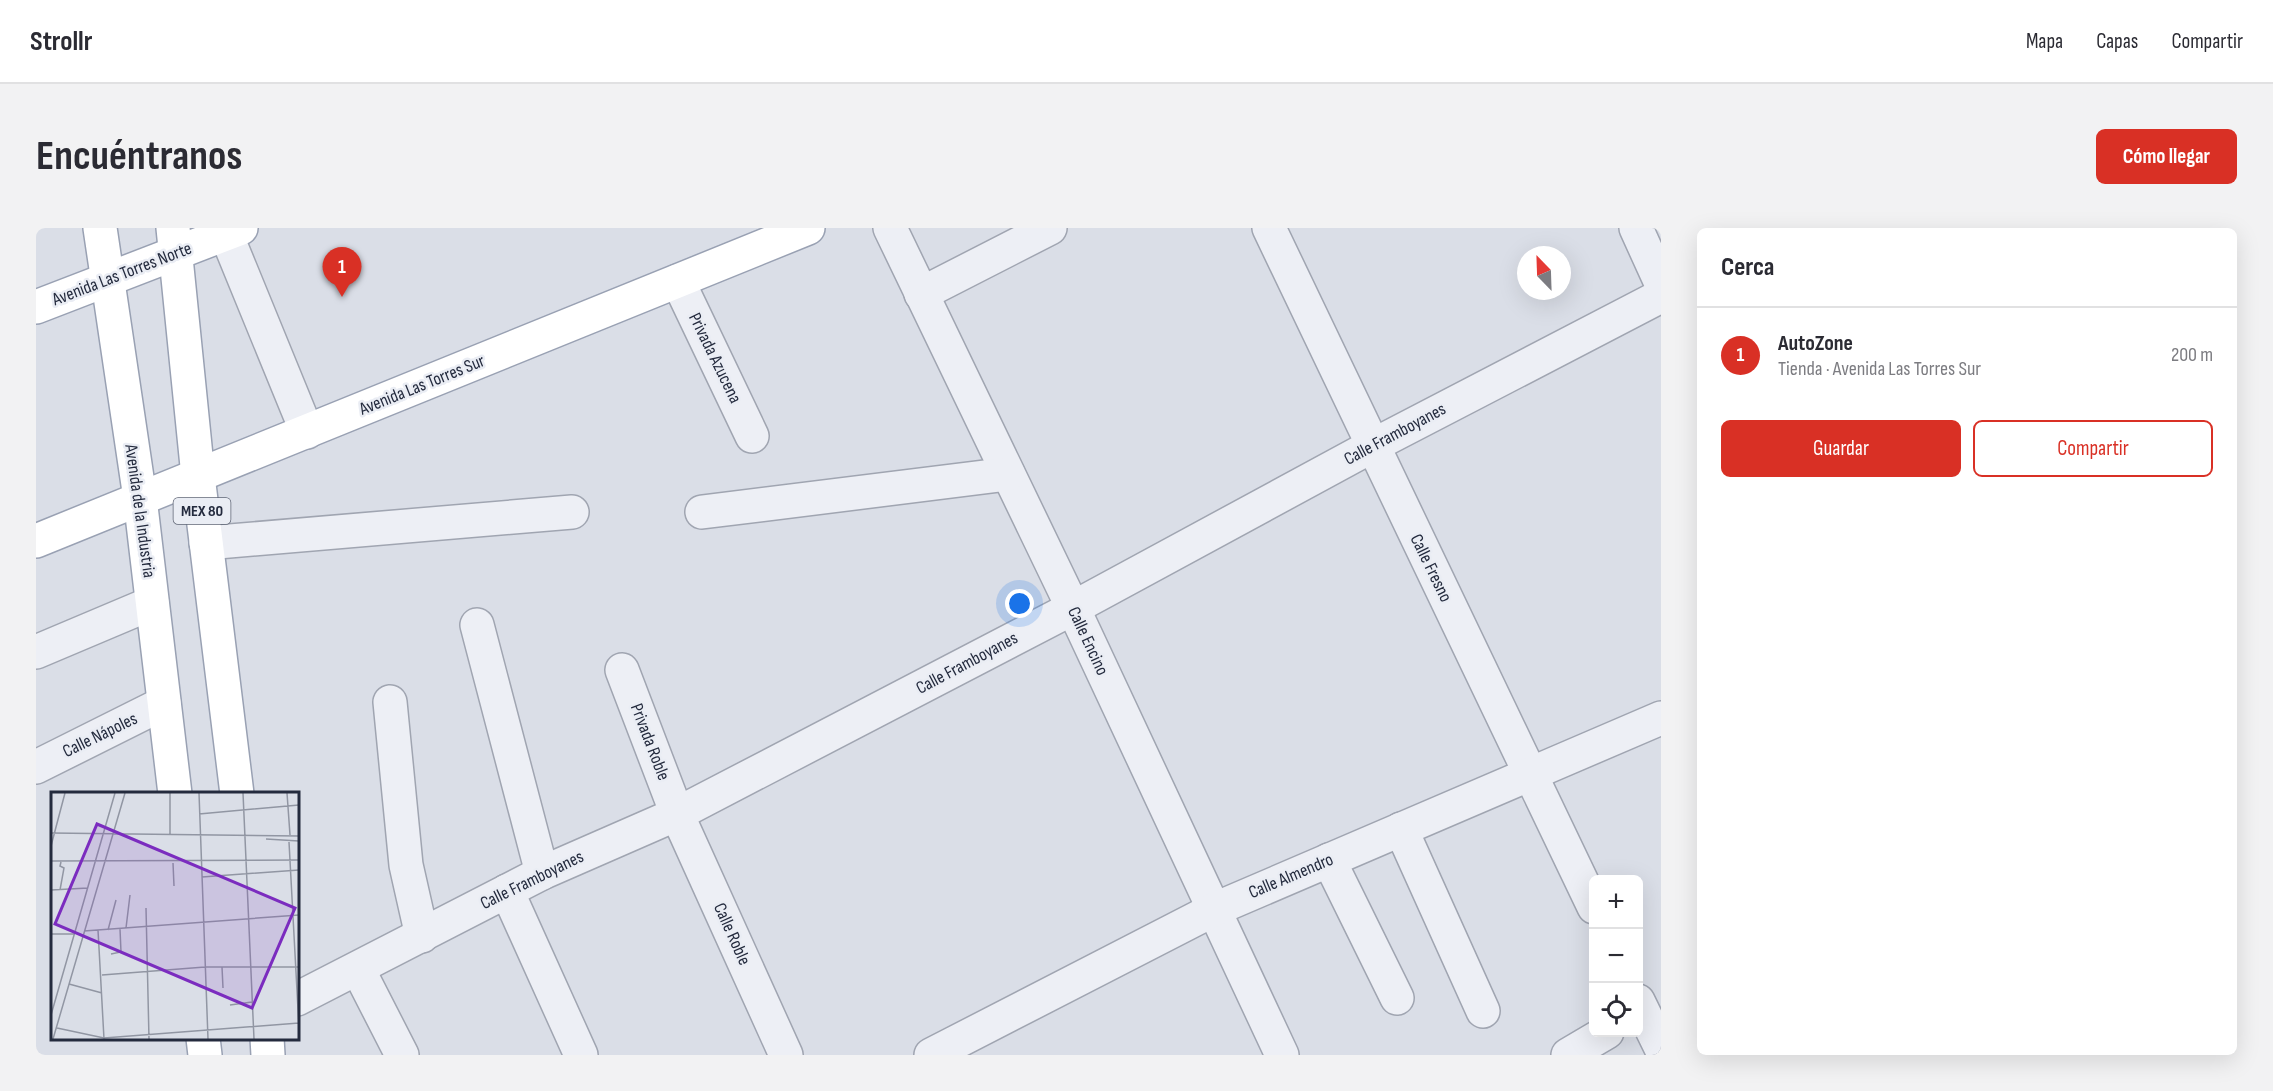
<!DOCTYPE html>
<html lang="es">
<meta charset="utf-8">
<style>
:root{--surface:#fff;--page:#f2f2f3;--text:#2b2b33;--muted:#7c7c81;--line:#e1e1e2;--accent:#d93025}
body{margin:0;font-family:"Sofia Sans Condensed",sans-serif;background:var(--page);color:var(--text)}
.controls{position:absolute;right:18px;bottom:18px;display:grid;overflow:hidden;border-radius:9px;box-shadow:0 6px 24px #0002}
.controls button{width:54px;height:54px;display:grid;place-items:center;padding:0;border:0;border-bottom:2px solid var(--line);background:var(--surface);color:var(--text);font:30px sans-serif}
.compass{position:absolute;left:1481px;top:18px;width:54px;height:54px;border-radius:50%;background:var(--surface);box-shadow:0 6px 24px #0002;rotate:337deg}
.you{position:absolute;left:984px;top:376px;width:21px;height:21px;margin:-15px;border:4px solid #fff;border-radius:50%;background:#1a73e8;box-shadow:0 0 0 9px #1a73e833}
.badge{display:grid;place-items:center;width:39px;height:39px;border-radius:50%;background:var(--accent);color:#fff;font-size:20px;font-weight:700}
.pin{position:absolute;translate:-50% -50px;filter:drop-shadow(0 2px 3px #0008)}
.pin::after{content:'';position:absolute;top:32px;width:21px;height:18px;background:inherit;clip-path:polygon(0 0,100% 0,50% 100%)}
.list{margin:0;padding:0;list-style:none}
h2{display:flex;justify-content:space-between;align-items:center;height:78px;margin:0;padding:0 24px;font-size:26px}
h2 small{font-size:20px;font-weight:400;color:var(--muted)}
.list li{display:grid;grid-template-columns:39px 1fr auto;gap:18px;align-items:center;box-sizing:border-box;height:96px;padding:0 24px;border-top:2px solid var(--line)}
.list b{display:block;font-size:22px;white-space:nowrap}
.list p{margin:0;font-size:20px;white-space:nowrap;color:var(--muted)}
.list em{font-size:20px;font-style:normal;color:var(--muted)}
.actions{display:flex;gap:12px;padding:18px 24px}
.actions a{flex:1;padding:14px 0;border:2px solid var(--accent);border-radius:9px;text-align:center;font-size:21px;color:var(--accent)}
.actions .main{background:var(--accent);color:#fff}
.icon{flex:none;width:33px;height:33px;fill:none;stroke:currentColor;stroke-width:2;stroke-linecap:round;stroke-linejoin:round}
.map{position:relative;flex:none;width:1625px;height:827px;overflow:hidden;border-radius:9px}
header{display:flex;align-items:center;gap:36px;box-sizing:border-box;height:84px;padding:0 30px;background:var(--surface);border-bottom:2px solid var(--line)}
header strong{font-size:28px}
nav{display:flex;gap:33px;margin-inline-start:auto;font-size:21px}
.intro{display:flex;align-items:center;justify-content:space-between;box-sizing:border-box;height:144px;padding:0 36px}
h1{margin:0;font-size:42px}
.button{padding:15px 27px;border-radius:9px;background:var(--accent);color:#fff;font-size:21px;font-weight:700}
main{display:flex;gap:36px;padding:0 36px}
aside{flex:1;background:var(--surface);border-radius:9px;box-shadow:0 6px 24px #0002}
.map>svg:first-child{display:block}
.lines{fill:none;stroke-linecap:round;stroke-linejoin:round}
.minor-casing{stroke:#a0a5b1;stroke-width:36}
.major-casing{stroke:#99a1b3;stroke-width:36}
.minor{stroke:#edeff5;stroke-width:33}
.major{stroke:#fff;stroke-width:33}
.labels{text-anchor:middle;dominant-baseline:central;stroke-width:5;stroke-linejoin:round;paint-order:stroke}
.shield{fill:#eaedf4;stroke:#5f6575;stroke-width:1.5}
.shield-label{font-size:16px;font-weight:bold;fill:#242b3e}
.street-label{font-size:18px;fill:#242b3e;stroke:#eaedf4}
.inset-road{fill:none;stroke:#9196a3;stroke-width:1.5}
.view{fill:#7b2cbf;fill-opacity:0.15;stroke:#7b2cbf;stroke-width:3}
.inset-edge{fill:none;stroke:#242b3e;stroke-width:3}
</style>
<header>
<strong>Strollr</strong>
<nav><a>Mapa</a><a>Capas</a><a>Compartir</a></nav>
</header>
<div class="intro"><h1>Encuéntranos</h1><a class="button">Cómo llegar</a></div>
<main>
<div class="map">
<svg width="1625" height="827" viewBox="0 0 1625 827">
<rect width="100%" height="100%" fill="#dadee7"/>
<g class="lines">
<g class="minor-casing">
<g id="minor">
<path d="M854 0 1037 380 1246 827"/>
<path d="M1233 0 1558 679"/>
<path d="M1600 0 1625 55"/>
<path d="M190 6 271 204"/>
<path d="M642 53 716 208"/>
<path d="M885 66 1014 0"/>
<path d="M666 284 972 246"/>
<path d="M170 315 536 284"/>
<path d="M441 397 506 645"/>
<path d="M0 424 116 375"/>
<path d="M586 442 641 586 750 827"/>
<path d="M354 474 370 637 386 708"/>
<path d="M0 539 128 475"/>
<path d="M1365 601 1447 783"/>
<path d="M1293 632 1361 770"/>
<path d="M471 663 545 827"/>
<path d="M322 741 366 827"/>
<path d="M261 771 506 645 641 586 1037 380 1336 218 1625 68"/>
<path d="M1602 773 1625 820"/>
<path d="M895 827 1177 682 1625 490"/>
<path d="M1532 827 1571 804"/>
</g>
</g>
<g class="major-casing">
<g id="major">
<path d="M64 0 104 270 139 566"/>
<path d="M137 0 162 248 201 566"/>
<path d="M0 79 205 0"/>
<path d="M0 313 772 0"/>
<path d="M167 810 169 827"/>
<path d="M231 810 232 827"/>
</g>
</g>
<use href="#minor" class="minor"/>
<use href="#major" class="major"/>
</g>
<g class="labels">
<rect class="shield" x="137.5" y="270" width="57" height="26" rx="4.5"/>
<g class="shield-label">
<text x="166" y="283">MEX 80</text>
</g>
<g class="street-label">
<text transform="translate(86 46) rotate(-21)">Avenida Las Torres Norte</text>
<text transform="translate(679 130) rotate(64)">Privada Azucena</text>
<text transform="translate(386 157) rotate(-22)">Avenida Las Torres Sur</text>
<text transform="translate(1359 206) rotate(-28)">Calle Framboyanes</text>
<text transform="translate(104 283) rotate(82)">Avenida de la Industria</text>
<text transform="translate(1395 340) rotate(64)">Calle Fresno</text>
<text transform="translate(1052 413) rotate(65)">Calle Encino</text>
<text transform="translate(931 435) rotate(-28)">Calle Framboyanes</text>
<text transform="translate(64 507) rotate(-26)">Calle Nápoles</text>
<text transform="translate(614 514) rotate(69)">Privada Roble</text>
<text transform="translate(1255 648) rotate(-23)">Calle Almendro</text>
<text transform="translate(496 652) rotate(-26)">Calle Framboyanes</text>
<text transform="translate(696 706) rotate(66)">Calle Roble</text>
</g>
</g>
<g transform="translate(15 564)">
<rect width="248" height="248" fill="#dadee7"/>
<path class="inset-road" d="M119 1V43M148 1 157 247M192 1 203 247M236 1 239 43M148 22 248 13M0 41 248 44M215 47 248 49M238 50 248 236M0 54 14 1M0 69 248 68M122 71 123 94M151 85 248 78M0 98 37 96M9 98 13 76 9 74 10 70M95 116 98 247M75 136 79 103M47 138 53 247M57 138 65 108M33 139 248 123M0 142H24M60 162 70 160 69 137M171 175 172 196M51 183 154 175H248M18 192 51 201M179 213 201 210M0 223 64 1M6 236 53 246 248 231M2 247 74 1"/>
<path class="view" d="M46 32 244 116 201 216 4 132Z"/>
<rect width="248" height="248" class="inset-edge"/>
</g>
</svg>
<div class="controls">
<button>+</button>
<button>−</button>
<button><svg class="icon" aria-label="locate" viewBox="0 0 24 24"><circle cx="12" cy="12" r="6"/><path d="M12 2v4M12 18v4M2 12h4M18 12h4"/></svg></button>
</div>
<svg class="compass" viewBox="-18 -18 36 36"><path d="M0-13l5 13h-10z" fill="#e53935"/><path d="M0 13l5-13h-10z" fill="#7c7c81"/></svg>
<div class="you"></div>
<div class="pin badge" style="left:306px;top:69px">1</div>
</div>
<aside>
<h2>Cerca<small></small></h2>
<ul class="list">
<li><span class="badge">1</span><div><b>AutoZone</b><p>Tienda · Avenida Las Torres Sur</p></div><em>200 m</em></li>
</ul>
<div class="actions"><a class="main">Guardar</a><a>Compartir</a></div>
</aside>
</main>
